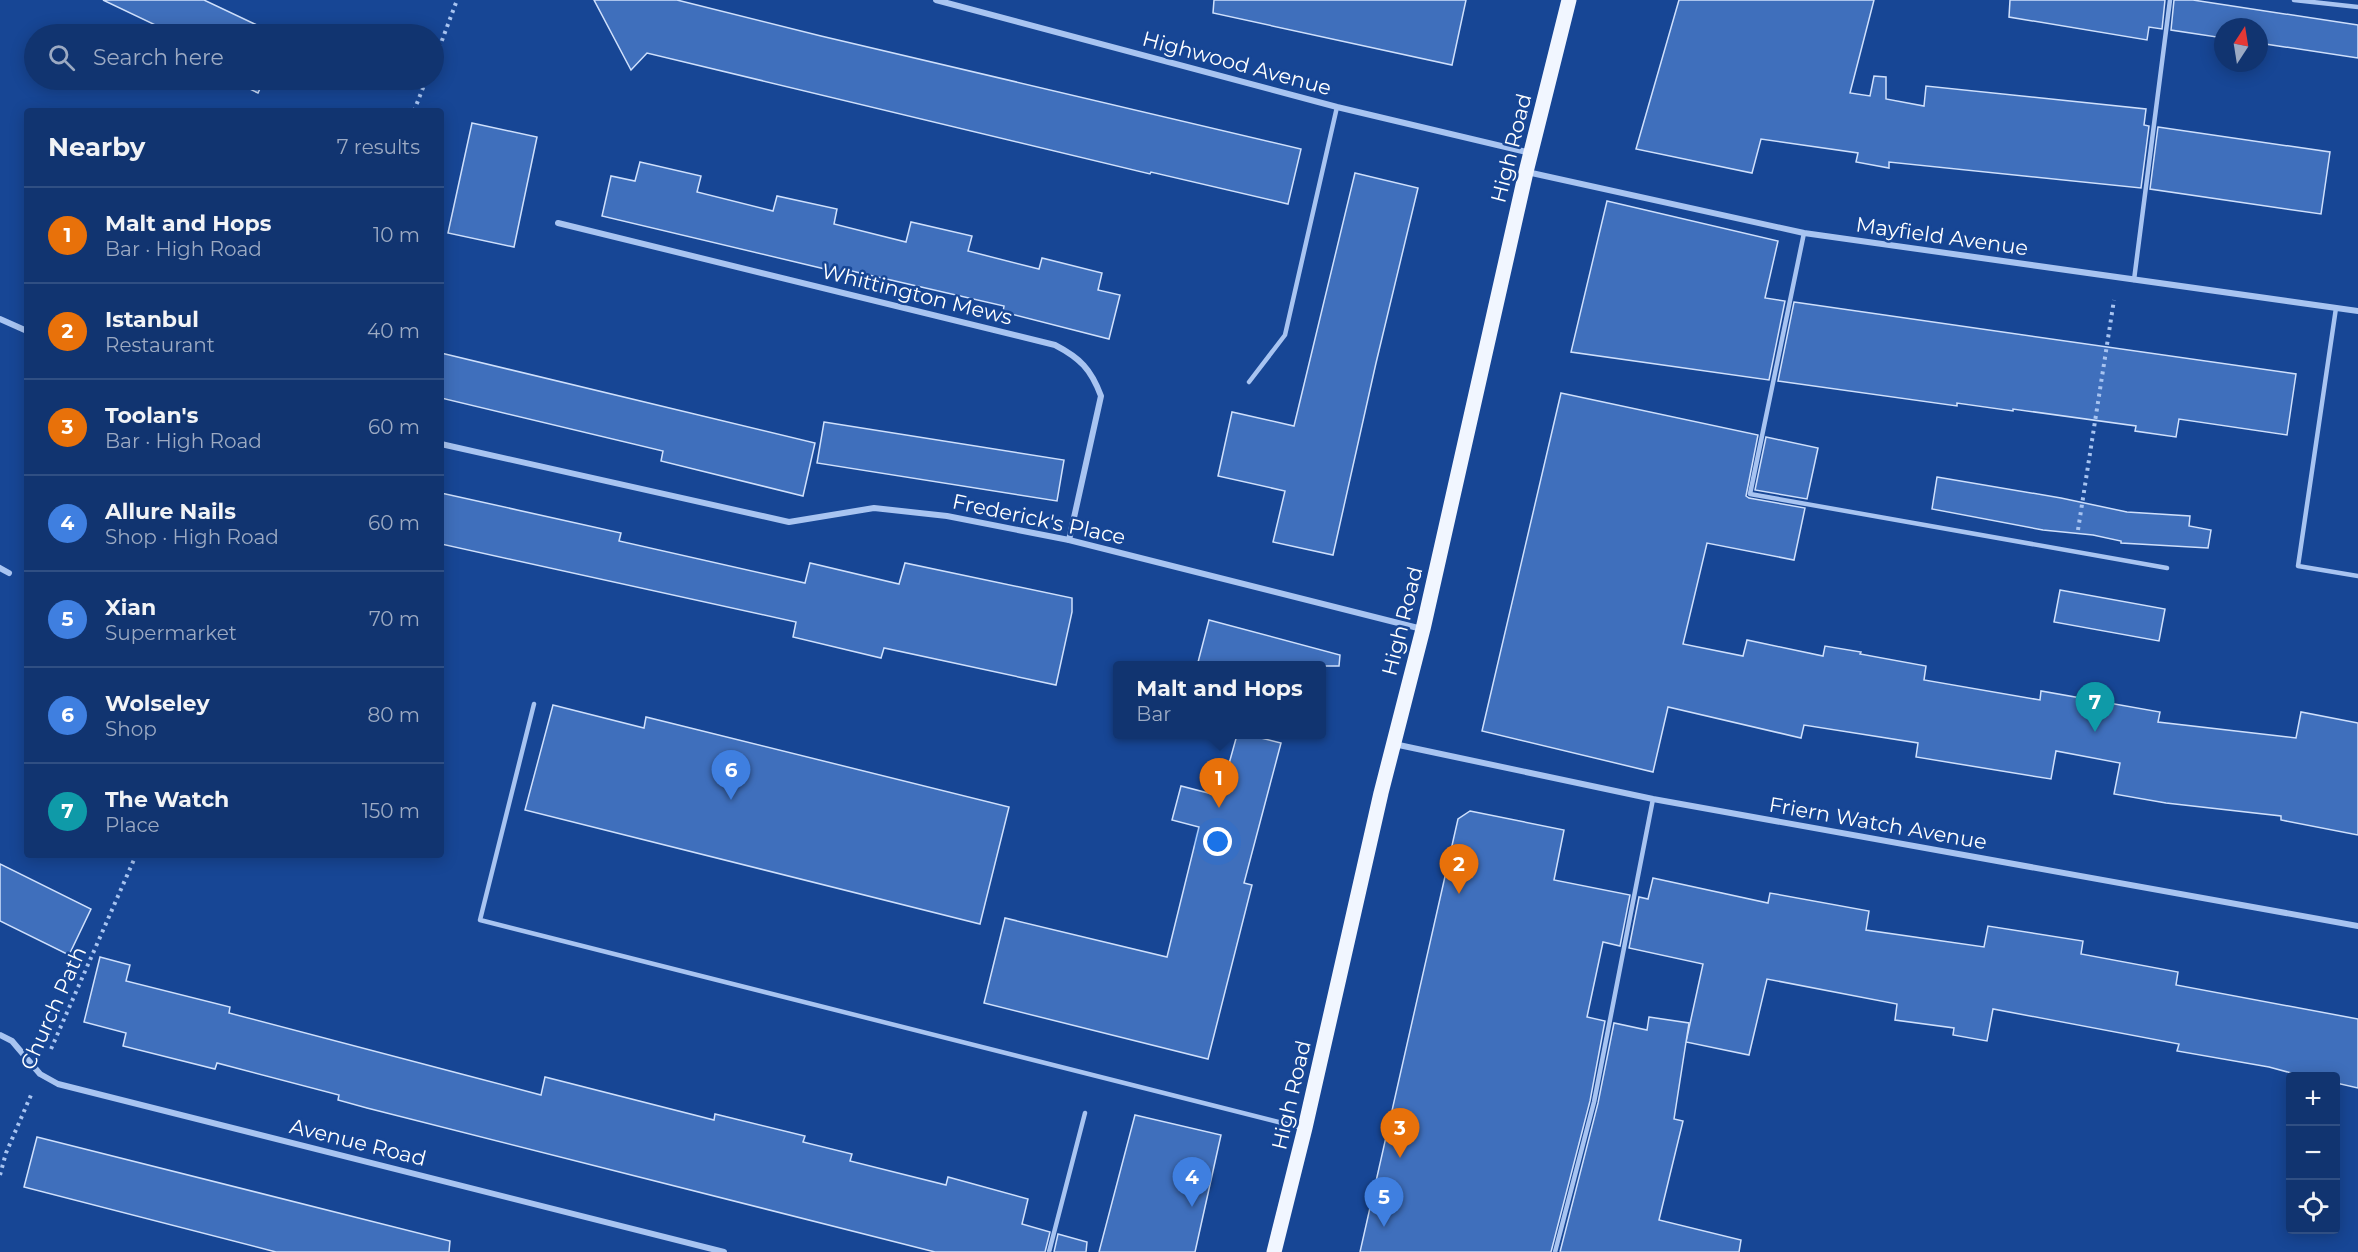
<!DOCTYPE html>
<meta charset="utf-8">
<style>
:root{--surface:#113470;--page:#1e3f78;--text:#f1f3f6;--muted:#9caac3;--line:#304f83;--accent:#ffdd67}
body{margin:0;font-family:Montserrat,sans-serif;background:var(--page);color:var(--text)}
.controls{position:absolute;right:18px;bottom:18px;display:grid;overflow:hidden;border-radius:6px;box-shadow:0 3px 15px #0003}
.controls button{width:54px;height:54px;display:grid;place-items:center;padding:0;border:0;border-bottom:2px solid var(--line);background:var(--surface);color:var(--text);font:30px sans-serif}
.compass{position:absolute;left:2214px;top:18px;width:54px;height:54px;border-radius:50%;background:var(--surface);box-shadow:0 3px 15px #0003;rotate:12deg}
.you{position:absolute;left:1218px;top:842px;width:21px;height:21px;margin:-15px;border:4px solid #fff;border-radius:50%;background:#1a73e8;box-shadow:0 0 0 9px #1a73e833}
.badge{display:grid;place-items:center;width:39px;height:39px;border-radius:50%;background:var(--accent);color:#fff;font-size:20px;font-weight:700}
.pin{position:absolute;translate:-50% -50px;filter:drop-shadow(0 2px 3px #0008)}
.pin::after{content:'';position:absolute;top:32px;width:21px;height:18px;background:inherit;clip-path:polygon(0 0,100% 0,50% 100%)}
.popup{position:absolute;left:1113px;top:661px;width:213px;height:78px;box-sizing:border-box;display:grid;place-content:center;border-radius:6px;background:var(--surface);filter:drop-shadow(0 2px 4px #0005);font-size:20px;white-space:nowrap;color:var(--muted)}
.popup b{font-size:22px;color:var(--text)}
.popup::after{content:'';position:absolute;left:50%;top:100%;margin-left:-12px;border:12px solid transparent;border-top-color:var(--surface)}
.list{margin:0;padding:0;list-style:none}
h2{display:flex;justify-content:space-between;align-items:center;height:78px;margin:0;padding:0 24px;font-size:26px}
h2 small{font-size:20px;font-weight:400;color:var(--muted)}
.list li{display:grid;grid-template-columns:39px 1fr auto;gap:18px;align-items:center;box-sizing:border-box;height:96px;padding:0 24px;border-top:2px solid var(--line)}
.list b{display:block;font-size:22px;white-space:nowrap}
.list p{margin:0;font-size:20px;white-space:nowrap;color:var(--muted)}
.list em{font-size:20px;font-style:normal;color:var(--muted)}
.icon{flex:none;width:33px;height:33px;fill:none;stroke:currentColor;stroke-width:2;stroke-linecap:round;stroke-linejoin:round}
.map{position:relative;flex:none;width:2358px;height:1252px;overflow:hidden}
.search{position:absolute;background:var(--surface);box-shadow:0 3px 15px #0003;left:24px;top:24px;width:420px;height:66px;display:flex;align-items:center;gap:15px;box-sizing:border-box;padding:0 21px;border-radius:33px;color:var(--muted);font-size:22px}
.panel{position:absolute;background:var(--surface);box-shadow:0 3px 15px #0003;left:24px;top:108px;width:420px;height:750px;border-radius:6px}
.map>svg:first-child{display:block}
.building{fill:#3f6fbc;stroke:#cfe0fc;stroke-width:1.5}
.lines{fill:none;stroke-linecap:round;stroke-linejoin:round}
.path{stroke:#a8c4f1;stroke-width:4;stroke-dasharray:3 4.5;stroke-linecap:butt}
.lane{stroke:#a8c4f1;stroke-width:4.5}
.street{stroke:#a8c4f1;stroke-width:6}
.primary{stroke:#f1f6ff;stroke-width:15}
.labels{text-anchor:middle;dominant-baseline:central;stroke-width:5;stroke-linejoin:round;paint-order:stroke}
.street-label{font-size:21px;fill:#fff;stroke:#174695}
</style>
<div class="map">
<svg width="2358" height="1252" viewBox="0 0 2358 1252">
<rect width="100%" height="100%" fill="#174695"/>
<g class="building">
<path d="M103 0H204L276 34H164L166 30Z"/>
<path d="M594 0H677L821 36 1301 149 1288 204 1151 172 1150 174 647 53 631 70Z"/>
<path d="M1214 0H1466L1452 65 1213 13Z"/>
<path d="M1679 0H1874L1850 93 1870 96 1874 76 1886 77V99L1924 106 1926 86 2146 109 2144 125 2149 126 2141 188 1889 162V168L1856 162 1858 153 1761 139 1752 173 1636 149Z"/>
<path d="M2010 0H2165L2162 29 2149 27 2147 40 2009 17Z"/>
<path d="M2174 0H2193L2358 25V58L2259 43V27H2223V38L2171 30Z"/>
<path d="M231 80H264L258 93Z"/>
<path d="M472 123 537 137 514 247 448 233Z"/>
<path d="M2158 127 2330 152 2321 214 2150 189Z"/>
<path d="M640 162 701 176 697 192 773 211 777 196 837 209 834 224 906 242 911 222 972 236 968 251 1039 269 1042 258 1102 273 1098 290 1120 295 1109 339 1003 312 1004 306 847 270 846 274 602 216 611 176 635 181Z"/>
<path d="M1355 173 1418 188 1376 363 1333 555 1273 542 1285 491 1218 476 1232 412 1294 426Z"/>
<path d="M1607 201 1778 241 1765 298 1785 301 1769 380 1571 352Z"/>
<path d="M1794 302 2296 374 2287 435 2179 419 2176 437 2135 431 2136 426 2013 409V411L1957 403V406L1778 381Z"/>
<path d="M441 353 815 443 803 496 661 461 663 451 441 398Z"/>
<path d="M1561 393 1758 435 1746 496 1749 498 1805 508 1794 560 1707 543 1683 644 1743 656 1747 640 1823 656 1825 646 1861 652 1860 654 1926 666 1924 680 2040 700 2041 691 2160 712 2158 722 2296 738 2301 712 2358 723V835L2281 820V816L2166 803 2114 794 2120 763 2056 751 2051 779 1916 757 1918 743 1804 725 1801 738 1668 707 1653 772 1482 731Z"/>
<path d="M824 422 1064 460 1057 501 817 463Z"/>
<path d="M1766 437 1818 448 1807 499 1755 490Z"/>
<path d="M1937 477 2061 498 2127 512 2190 516 2189 526 2211 530 2208 548 2121 543V541L2093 535 2043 530 1932 509Z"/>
<path d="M441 493 621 533 619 541 805 583 810 563 899 584 905 563 1072 598V612L1056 685 884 648 881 658 793 637 796 622 441 544Z"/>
<path d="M2060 590 2165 609 2159 641 2054 622Z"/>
<path d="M1209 620 1340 655 1339 666H1197Z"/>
<path d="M553 705 644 728 646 717 1009 807 980 924 525 810Z"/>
<path d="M1237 735H1249L1281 743 1244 883 1252 885 1208 1059 984 1003 1005 918 1167 957 1199 827 1172 820 1181 786 1220 796Z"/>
<path d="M1470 811 1564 830 1554 880 1630 895 1620 946 1603 942 1587 1017 1605 1021 1590 1101 1551 1252H1360L1458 819Z"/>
<path d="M0 864 91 909 69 955 0 921Z"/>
<path d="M1653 878 1768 903 1770 893 1869 911 1866 930 1984 947 1988 926 2083 941 2081 954 2178 972 2176 985 2358 1019V1088L2336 1083V1077H2306L2269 1067 2177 1051 2179 1044 1993 1009 1987 1041 1953 1035 1954 1028 1895 1020 1897 1004 1767 979 1749 1055 1686 1042 1703 964 1629 948 1639 897 1648 899Z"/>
<path d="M100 957 130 965 126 981 230 1007 229 1013 469 1076 541 1095 545 1077 714 1120 715 1114 805 1136 803 1142 852 1154 850 1161 946 1185 948 1177 1028 1199 1022 1224 1050 1232 1045 1252H935L367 1108 338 1100 339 1095 217 1063 215 1069 123 1046 126 1033 84 1022Z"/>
<path d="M1649 1017 1689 1023 1674 1119 1683 1121 1659 1220 1741 1240 1739 1252H1560L1598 1103 1614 1023 1647 1030Z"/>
<path d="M1135 1115 1221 1135 1195 1252H1099Z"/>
<path d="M37 1137 450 1241 449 1252H276L24 1187Z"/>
<path d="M1058 1234 1087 1242 1086 1252H1054Z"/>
</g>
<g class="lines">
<g class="path">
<path d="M434 62 457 0"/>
<path d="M414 111 426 80"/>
<path d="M2078 530 2114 300"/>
<path d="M51 1049 136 855"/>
<path d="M0 1175 6 1153 31 1095"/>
</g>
<g class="lane">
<path d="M2294 0 2358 7"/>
<path d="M1804 233 1750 494 2167 568"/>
<path d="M2134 280 2170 0"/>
<path d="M2336 308 2298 566 2358 576"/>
<path d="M1249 382 1285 335 1337 107"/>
<path d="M534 704 480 920 1302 1128"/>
<path d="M1049 1252 1085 1113"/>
<path d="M1555 1252 1594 1102 1653 799"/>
</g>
<g class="street">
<path d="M936 0 1337 107 1531 153"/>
<path d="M1527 172 1804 233 2358 311"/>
<path d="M558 223 1055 345C1080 358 1091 369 1101 396L1069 540"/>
<path d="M0 319 27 331"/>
<path d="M441 444 789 522 874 508 947 516 1069 540 1422 629"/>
<path d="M0 568 9 573"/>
<path d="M1394 744 1653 799 2358 926"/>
<path d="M0 1035 12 1041 40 1074 58 1084 724 1252"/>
</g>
<path class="primary" d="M1274 1252 1305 1128 1381 793 1423 629 1526 172 1569 0"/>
</g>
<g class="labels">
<g class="street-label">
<text transform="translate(1237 63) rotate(15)">Highwood Avenue</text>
<text transform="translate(1511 148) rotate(-76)">High Road</text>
<text transform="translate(1942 236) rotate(8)">Mayfield Avenue</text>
<text transform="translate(917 294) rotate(14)">Whittington Mews</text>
<text transform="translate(1039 519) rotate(12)">Frederick's Place</text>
<text transform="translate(1402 621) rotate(-76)">High Road</text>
<text transform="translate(1878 823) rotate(10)">Friern Watch Avenue</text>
<text transform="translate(53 1008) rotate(-66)">Church Path</text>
<text transform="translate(1291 1095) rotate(-77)">High Road</text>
<text transform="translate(358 1142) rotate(14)">Avenue Road</text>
</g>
</g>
</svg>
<div class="controls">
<button>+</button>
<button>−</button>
<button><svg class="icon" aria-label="locate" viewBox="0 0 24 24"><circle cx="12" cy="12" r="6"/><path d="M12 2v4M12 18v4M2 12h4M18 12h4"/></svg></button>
</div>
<svg class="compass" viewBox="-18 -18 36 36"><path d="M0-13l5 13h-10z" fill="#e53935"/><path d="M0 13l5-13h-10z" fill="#9caac3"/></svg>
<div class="you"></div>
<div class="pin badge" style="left:1219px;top:808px;background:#e8710a">1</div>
<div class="popup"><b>Malt and Hops</b>Bar</div>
<div class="pin badge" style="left:1459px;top:894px;background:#e8710a">2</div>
<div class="pin badge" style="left:1400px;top:1158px;background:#e8710a">3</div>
<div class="pin badge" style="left:1192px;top:1207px;background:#3f7fe0">4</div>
<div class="pin badge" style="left:1384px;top:1227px;background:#3f7fe0">5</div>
<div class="pin badge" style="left:731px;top:800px;background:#3f7fe0">6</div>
<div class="pin badge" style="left:2095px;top:732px;background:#0f9aa8">7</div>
<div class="search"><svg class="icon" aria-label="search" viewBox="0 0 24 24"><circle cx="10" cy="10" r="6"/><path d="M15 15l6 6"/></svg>Search here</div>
<section class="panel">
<h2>Nearby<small>7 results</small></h2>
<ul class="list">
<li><span class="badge" style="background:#e8710a">1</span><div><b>Malt and Hops</b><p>Bar · High Road</p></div><em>10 m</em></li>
<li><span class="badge" style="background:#e8710a">2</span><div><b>Istanbul</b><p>Restaurant</p></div><em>40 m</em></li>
<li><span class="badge" style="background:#e8710a">3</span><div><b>Toolan's</b><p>Bar · High Road</p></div><em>60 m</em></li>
<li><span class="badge" style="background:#3f7fe0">4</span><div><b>Allure Nails</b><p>Shop · High Road</p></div><em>60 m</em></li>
<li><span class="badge" style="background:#3f7fe0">5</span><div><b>Xian</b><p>Supermarket</p></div><em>70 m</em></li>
<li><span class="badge" style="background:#3f7fe0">6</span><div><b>Wolseley</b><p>Shop</p></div><em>80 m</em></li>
<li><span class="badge" style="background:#0f9aa8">7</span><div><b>The Watch</b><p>Place</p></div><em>150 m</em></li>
</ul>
</section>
</div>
